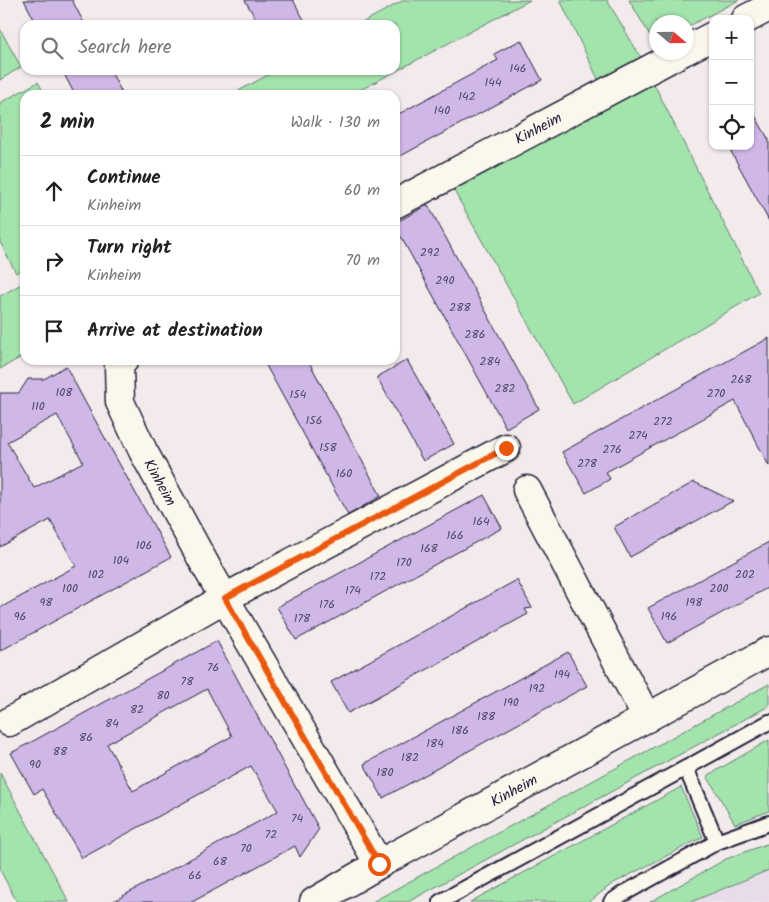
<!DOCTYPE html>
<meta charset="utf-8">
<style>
body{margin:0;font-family:Kalam,sans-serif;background:#f6f6f6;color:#222}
.controls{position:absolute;right:15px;top:15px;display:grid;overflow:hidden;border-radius:10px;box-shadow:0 1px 4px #0004}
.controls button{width:45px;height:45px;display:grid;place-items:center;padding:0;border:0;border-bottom:1px solid #e0e0e0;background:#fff;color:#222;font:25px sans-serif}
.compass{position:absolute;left:649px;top:15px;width:45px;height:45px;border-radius:50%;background:#fff;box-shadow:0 1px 4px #0004;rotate:110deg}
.stop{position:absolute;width:15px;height:15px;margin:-11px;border:4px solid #ea580c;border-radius:50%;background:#fff}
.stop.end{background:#ea580c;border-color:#fff;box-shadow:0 1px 5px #0008}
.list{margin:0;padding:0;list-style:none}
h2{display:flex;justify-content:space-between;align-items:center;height:65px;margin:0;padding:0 20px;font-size:21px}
h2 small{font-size:16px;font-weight:400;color:#767676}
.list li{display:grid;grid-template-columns:32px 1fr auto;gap:15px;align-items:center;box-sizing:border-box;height:70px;padding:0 20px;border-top:1px solid #e0e0e0}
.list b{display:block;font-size:19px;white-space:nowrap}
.list p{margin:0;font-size:16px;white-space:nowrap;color:#767676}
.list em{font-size:16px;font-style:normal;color:#767676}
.icon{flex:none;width:28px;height:28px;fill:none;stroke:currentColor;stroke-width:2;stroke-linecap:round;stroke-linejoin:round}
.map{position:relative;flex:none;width:769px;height:902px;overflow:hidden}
.search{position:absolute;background:#fff;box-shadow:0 1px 4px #0004;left:20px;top:20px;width:380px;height:55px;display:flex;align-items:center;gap:12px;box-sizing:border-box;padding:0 18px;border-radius:15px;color:#767676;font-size:19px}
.panel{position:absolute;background:#fff;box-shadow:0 1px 4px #0004;left:20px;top:90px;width:380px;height:275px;border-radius:15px}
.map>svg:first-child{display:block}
.built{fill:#e8dbea}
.green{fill:#a3e3ac;stroke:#628274}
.building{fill:#cfb7e7;stroke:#22223b;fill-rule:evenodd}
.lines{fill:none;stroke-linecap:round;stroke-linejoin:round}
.service-casing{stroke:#22223b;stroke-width:18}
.minor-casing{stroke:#22223b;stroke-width:31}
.service{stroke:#fbf7ec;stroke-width:14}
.minor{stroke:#fbf7ec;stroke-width:28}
.route{stroke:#ea580c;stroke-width:6}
.labels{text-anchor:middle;stroke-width:5;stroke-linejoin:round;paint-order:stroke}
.number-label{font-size:12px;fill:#4d4766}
.street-label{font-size:15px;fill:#22223b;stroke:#fbf7ec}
</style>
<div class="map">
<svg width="769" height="902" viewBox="0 0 769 902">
<rect width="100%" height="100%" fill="#f2eaeb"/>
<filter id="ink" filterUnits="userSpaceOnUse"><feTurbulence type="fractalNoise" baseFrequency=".02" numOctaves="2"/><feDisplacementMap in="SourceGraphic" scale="10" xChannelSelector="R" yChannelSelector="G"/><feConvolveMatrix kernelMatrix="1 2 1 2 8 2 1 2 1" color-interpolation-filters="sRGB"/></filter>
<g filter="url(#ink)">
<path class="built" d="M 769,870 L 769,902 L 691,902 Z"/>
<g class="green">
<path d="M 404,0 L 530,0 L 351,95 L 231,95 L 277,70 L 395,70 L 395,25 L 358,25 Z"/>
<path d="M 560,0 L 607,0 L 643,61 L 599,81 Z"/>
<path d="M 629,0 L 739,0 L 687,27 L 686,22 L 656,22 L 656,43 L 655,44 Z"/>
<path d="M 0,29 L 21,67 L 0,80 Z"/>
<path d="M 651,78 L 759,293 L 573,404 L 453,189 Z"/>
<path d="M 38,82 L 45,95 L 25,95 L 25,268 L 16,273 L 0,242 L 0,103 Z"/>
<path d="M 25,282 L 25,355 L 0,369 L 0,296 Z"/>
<path d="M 769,684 L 769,706 L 408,902 L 372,902 Z"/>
<path d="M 769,740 L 769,811 L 735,824 L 707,776 Z"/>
<path d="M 0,773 L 69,902 L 17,902 L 0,870 Z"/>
<path d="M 681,787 L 703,837 L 612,884 L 589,902 L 470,902 Z"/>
<path d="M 769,843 L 769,870 L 691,902 L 650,902 L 726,859 Z"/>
</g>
<g class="building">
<path d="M 24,0 L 72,0 L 85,25 L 37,25 Z"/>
<path d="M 245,0 L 293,0 L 307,25 L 259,25 Z"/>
<path d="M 521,40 L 542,80 L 395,159 L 395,116 L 498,60 L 494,54 Z"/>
<path d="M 62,70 L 110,70 L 123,95 L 75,95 Z"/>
<path d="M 750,107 L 769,140 L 769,221 L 728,146 L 750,146 Z"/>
<path d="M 428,205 L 539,409 L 506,428 L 395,226 L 395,223 Z"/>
<path d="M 769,338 L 769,466 L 735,401 L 606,472 L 610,479 L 586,493 L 562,452 Z"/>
<path d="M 263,360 L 308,360 L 381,496 L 348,515 Z"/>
<path d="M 407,360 L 454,444 L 423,461 L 377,377 Z"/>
<path d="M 66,366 L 84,400 L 171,557 L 0,651 L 0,608 L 76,566 L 50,520 L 0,547 L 0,393 L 19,393 L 28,379 L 44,379 ZM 57,415 L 83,462 L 34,488 L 7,442 Z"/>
<path d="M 694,482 L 733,501 L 630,557 L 614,527 Z"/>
<path d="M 484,495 L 502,528 L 296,640 L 277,607 Z"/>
<path d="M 769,542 L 769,587 L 667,643 L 648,608 Z"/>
<path d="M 517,580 L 532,608 L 525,609 L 528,614 L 348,713 L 331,682 Z"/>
<path d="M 217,641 L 297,790 L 298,790 L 319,829 L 300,857 L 295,846 L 192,902 L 112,902 L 278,811 L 251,766 L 82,858 L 42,789 L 34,794 L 11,753 ZM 207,689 L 232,736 L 133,791 L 107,744 Z"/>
<path d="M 568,652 L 587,686 L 383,798 L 364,764 Z"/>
</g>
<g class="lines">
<g class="service-casing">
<g id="service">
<path d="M 686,768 L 769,722"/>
<path d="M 717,842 L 769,823"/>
<path d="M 440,902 L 686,768 L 717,842 L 621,895 L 611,902"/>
</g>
</g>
<g class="minor-casing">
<g id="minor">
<path d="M 746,19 L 769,7"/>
<path d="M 686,50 L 713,36"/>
<path id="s1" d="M 395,204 L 682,52"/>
<path id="s2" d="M 124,360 L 119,365 L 120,402 L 143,451 L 207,568 L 379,864"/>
<path d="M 527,490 L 647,718"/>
<path d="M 9,722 L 225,598 L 506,448"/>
<path id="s3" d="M 314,902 L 379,864 L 769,651"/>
</g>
</g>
<use href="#service" class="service"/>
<use href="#minor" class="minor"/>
</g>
</g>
<g class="lines" filter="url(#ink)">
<path class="route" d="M 379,864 L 225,598 L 506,448"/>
</g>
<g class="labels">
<g class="number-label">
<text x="518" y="72">146</text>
<text x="493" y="86">144</text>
<text x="467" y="100">142</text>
<text x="442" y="114">140</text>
<text x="430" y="256">292</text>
<text x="445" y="284">290</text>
<text x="460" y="311">288</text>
<text x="475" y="338">286</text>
<text x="490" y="365">284</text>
<text x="741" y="383">268</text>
<text x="505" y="392">282</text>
<text x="64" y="396">108</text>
<text x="716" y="397">270</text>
<text x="298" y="398">154</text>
<text x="38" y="410">110</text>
<text x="314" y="424">156</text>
<text x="663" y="425">272</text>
<text x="638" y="439">274</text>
<text x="328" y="451">158</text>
<text x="612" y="453">276</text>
<text x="587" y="467">278</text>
<text x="344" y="477">160</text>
<text x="481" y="525">164</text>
<text x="455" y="539">166</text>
<text x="144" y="549">106</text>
<text x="429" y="552">168</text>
<text x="121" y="564">104</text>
<text x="404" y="566">170</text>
<text x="96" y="578">102</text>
<text x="745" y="578">202</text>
<text x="378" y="580">172</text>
<text x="70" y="592">100</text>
<text x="719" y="592">200</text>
<text x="353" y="594">174</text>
<text x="46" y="606">98</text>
<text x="694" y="606">198</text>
<text x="327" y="608">176</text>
<text x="20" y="620">96</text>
<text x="669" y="620">196</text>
<text x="302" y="622">178</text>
<text x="213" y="671">76</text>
<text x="562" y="678">194</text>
<text x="187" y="685">78</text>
<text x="537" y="692">192</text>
<text x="163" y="699">80</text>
<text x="511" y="706">190</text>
<text x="137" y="713">82</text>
<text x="486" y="720">188</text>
<text x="112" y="727">84</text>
<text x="460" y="734">186</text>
<text x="86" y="741">86</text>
<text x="435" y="747">184</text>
<text x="60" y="755">88</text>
<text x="410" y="761">182</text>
<text x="35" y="768">90</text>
<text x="385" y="776">180</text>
<text x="297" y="822">74</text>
<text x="271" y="838">72</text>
<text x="246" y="852">70</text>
<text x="220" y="865">68</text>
<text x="195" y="879">66</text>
</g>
<g class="street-label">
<text dy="5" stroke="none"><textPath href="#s1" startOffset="162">Kinheim</textPath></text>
<text dy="5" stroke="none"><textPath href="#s2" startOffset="134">Kinheim</textPath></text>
<text dy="5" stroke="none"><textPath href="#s3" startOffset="229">Kinheim</textPath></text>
</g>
</g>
</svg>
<div class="controls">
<button>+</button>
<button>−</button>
<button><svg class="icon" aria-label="locate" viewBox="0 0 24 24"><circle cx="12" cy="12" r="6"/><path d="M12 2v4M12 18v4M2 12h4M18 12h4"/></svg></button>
</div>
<svg class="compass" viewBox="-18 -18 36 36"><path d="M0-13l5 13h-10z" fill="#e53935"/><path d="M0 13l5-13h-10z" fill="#767676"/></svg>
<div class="stop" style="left:379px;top:864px"></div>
<div class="stop end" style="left:506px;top:448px"></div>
<div class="search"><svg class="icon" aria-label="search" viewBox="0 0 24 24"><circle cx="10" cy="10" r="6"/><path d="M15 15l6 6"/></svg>Search here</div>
<section class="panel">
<h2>2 min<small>Walk · 130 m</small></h2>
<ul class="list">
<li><svg class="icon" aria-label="ahead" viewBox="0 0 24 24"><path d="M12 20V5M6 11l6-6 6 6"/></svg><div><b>Continue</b><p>Kinheim</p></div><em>60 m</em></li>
<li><svg class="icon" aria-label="right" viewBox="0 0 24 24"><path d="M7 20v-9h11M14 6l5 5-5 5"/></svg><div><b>Turn right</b><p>Kinheim</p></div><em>70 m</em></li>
<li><svg class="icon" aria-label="arrive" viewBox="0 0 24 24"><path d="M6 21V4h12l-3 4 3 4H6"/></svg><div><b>Arrive at destination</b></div></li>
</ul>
</section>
</div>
